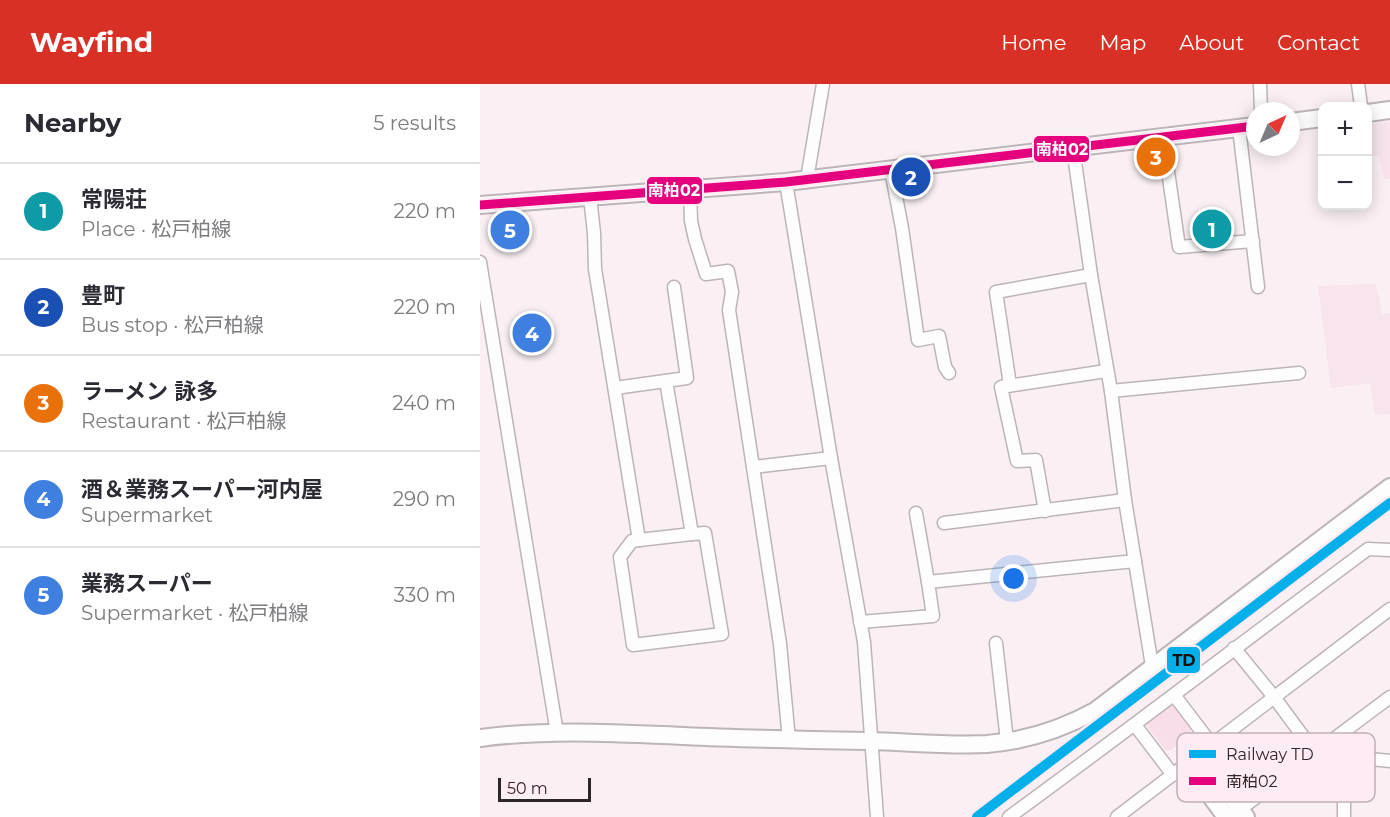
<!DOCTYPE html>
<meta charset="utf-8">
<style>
body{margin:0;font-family:Montserrat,"Noto Sans JP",sans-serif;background:#f2f2f3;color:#2b2b33}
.controls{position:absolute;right:18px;top:18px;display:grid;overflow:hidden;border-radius:12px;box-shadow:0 3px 15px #0003}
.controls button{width:54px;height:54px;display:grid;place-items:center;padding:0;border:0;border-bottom:2px solid #e1e1e2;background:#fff;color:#2b2b33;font:30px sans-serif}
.compass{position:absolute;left:766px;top:18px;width:54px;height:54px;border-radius:50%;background:#fff;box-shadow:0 3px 15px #0003;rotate:44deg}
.scale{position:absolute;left:18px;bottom:15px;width:93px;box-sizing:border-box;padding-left:6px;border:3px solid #2e2529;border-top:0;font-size:16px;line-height:21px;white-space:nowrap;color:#2e2529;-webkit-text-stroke:4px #ffebf3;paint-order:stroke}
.you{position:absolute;left:534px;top:495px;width:21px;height:21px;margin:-15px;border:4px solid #fff;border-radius:50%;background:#1a73e8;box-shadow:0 0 0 9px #1a73e833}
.badge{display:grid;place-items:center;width:39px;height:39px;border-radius:50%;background:#d93025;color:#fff;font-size:20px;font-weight:700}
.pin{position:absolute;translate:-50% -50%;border:3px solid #fff;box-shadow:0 2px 6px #0006}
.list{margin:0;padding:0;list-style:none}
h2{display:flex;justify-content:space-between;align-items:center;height:78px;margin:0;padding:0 24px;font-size:26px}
h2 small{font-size:20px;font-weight:400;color:#7c7c81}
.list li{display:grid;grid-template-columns:39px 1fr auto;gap:18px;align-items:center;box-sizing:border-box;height:96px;padding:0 24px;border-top:2px solid #e1e1e2}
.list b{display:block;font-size:22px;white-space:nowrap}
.list p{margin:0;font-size:20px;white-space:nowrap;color:#7c7c81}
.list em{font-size:20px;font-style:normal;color:#7c7c81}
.map{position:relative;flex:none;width:910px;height:733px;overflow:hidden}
header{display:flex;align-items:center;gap:36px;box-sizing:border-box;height:84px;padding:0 30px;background:#d93025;color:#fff}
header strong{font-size:28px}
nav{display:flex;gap:33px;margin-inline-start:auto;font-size:21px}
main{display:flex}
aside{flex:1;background:#fff}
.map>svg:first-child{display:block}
.built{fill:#f7e4ec}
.green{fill:#f9deea}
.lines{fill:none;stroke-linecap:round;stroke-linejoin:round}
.street-casing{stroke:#bcb4b7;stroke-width:15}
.secondary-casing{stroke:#bcb4b7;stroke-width:20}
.street{stroke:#fefdfd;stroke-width:12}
.secondary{stroke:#fefdfd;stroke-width:16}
.bus-1-casing{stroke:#ffebf3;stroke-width:14}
.bus-1{stroke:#e5007d;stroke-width:9}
.rail-1-casing{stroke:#ffebf3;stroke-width:15}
.rail-1{stroke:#05b0ea;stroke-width:10}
.key{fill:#ffebf3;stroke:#c0b0b6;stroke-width:1.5}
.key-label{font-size:16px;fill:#2e2529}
.line-badge{stroke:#ffebf3;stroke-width:2}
.badge-label{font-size:16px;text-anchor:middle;font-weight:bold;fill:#fff}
.pale-badge-label{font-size:16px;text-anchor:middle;font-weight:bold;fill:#111}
</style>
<header>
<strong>Wayfind</strong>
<nav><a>Home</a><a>Map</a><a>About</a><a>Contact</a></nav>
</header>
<main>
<aside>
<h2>Nearby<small>5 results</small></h2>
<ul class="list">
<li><span class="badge" style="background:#0f9aa8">1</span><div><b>常陽荘</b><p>Place · 松戸柏線</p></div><em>220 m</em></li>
<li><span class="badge" style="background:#1a4fb4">2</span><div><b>豊町</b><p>Bus stop · 松戸柏線</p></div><em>220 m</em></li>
<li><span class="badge" style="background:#e8710a">3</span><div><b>ラーメン 詠多</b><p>Restaurant · 松戸柏線</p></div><em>240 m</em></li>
<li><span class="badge" style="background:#3f7fe0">4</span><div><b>酒＆業務スーパー河内屋</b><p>Supermarket</p></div><em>290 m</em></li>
<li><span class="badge" style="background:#3f7fe0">5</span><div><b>業務スーパー</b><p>Supermarket · 松戸柏線</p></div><em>330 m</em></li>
</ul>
</aside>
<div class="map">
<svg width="910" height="733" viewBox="0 0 910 733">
<rect width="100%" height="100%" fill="#faf0f4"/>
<g class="built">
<path d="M 910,38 L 910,95 L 904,95 L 899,72 L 888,73 L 888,40 Z"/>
<path d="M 896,200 L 902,230 L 910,229 L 910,330 L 895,331 L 890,299 L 851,304 L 838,202 Z"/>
</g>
<path class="green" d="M 690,618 L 711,646 L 711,650 L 691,666 L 685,666 L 664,638 Z"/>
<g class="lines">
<g class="street-casing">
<g id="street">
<path d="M 780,0 L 781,27"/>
<path d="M 878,0 L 881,22"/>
<path d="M 759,44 L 778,203"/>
<path d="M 683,53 L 699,163 L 773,157"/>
<path d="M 593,64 L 611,191 L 631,307 L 645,416 L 672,582"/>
<path d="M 411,86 L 422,144 L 438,256 L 459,252 L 465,283 L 469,289"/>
<path d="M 327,95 L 343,0"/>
<path d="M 306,98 L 351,374 L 384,558 L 397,733"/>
<path d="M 210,105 L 211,137 L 215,155 L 226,190 L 248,187 L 252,208 L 249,226 L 300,560 L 309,656"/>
<path d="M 110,113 L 114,149 L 115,185 L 159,456 L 152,457 L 140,473 L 153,561 L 242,550 L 225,449 L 212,450 L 186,297"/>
<path d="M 0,178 L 77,649"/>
<path d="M 530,301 L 516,208 L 611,191"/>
<path d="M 135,304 L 207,294 L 194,203"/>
<path d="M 631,307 L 819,289"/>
<path d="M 273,383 L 351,374"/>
<path d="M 565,427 L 556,376 L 537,377 L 521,303 L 626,287"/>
<path d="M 436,429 L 448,498 L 655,477"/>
<path d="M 464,439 L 645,416"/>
<path d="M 159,456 L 212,450"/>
<path d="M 380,538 L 453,532 L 448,498"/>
<path d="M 516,559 L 527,657"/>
<path d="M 754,564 L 794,613 L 864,708 L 864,733"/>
<path d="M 694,611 L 732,661"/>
<path d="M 655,641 L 693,691"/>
<path d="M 835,669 L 910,677"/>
<path d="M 755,729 L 910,613"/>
<path d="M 529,733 C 650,645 768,554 888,465 L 910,466"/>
<path d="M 637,733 L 910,525"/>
</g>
</g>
<g class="secondary-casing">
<g id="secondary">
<path d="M 888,29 L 910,26"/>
<path d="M 811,38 L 842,34"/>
<path d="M 0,121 L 306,98 L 775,42"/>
<path d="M 0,654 C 68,645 136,649 204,652 C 266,655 327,656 389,657 C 429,658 468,662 507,660 C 545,657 582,645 615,627 L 910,403"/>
<path d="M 719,670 L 766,733"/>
<path d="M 707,680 L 746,733"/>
</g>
</g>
<use href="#street" class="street"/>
<use href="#secondary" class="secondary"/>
<g class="bus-1-casing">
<path id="bus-1" d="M 0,121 L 306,98 L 775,42"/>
</g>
<use href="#bus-1" class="bus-1"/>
<g class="rail-1-casing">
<path id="rail-1" d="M 497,733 L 910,419"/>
</g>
<use href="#rail-1" class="rail-1"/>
</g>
<rect x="697" y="649" width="198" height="69" rx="9" class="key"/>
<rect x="709" y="666" width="27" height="8" fill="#05b0ea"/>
<rect x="709" y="693" width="27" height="8" fill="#e5007d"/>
<g class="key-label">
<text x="746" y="676">Railway TD</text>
<text x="746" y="703">南柏02</text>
</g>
<g class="line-badge">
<rect x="553" y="51" width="57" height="28" rx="6" fill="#e5007d"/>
<rect x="166" y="92" width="57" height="29" rx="6" fill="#e5007d"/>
<rect x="686" y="562" width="35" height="28" rx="6" fill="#05b0ea"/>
</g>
<g class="badge-label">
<text x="582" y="71">南柏02</text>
<text x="194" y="112">南柏02</text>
</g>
<g class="pale-badge-label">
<text x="704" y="582">TD</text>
</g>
</svg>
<div class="controls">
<button>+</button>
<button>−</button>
</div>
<svg class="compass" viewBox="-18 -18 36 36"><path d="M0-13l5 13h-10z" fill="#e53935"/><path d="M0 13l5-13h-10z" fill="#7c7c81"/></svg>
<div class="scale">50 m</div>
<div class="you"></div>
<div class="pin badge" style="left:732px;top:145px;background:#0f9aa8">1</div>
<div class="pin badge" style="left:431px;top:93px;background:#1a4fb4">2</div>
<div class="pin badge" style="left:676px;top:73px;background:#e8710a">3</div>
<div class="pin badge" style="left:52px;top:249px;background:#3f7fe0">4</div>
<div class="pin badge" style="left:30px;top:146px;background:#3f7fe0">5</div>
</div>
</main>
